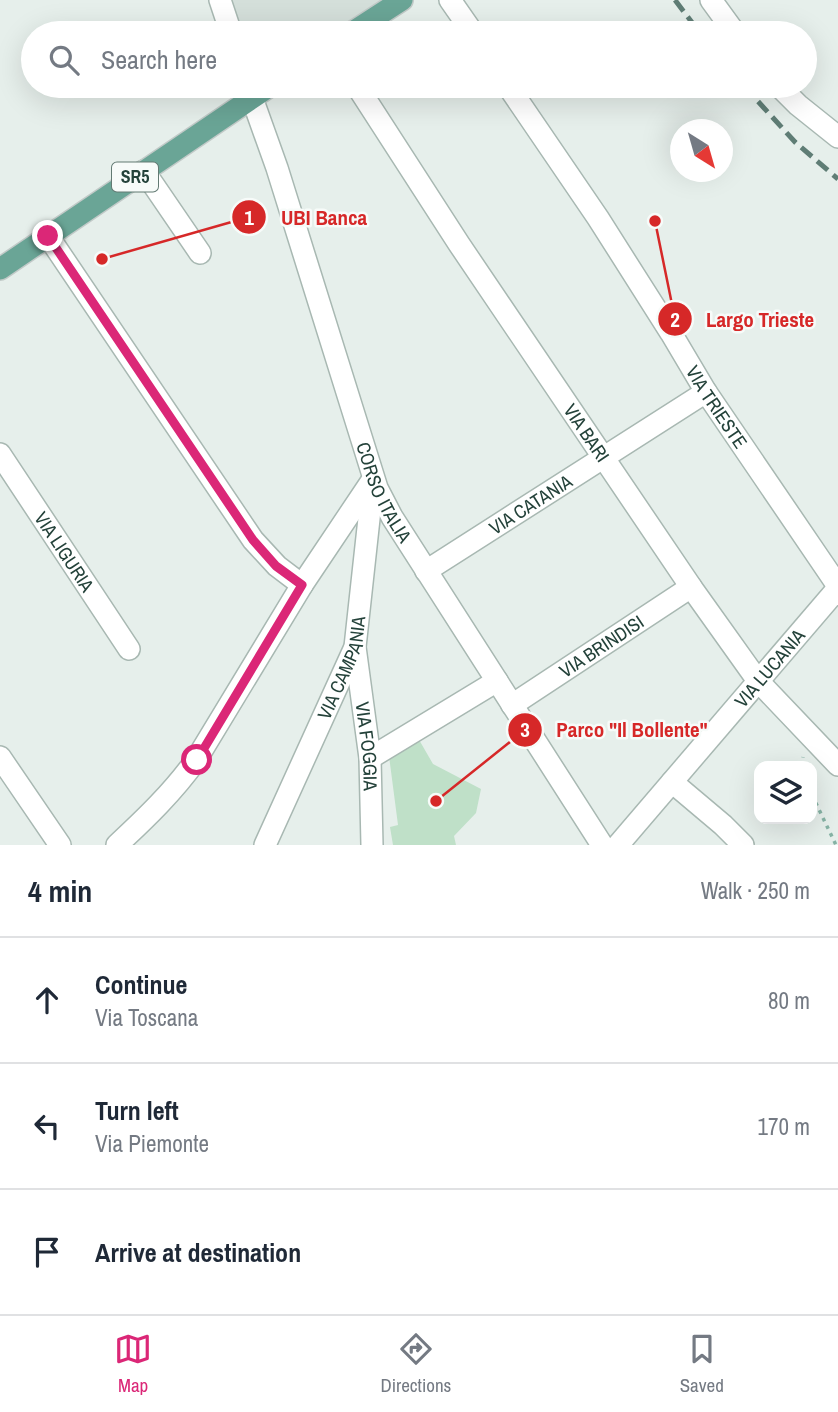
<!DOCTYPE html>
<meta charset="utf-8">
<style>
body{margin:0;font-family:"Archivo Narrow",sans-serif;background:#f2f2f3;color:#1f2937}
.controls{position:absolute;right:21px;bottom:21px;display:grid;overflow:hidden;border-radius:14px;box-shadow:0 7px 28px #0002}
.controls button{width:63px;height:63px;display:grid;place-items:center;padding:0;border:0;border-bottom:2px solid #e0e1e3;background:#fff;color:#1f2937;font:35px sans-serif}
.compass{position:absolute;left:670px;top:119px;width:63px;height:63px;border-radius:50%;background:#fff;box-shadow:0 7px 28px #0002;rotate:143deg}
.stop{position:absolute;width:21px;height:21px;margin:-16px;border:5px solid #db2777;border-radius:50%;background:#fff}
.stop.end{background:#db2777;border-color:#fff;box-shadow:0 2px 7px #0008}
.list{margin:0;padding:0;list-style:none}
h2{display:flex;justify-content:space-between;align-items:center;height:91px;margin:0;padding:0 28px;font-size:30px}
h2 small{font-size:23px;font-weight:400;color:#747a83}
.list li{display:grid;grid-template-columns:46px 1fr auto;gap:21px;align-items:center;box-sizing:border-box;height:126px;padding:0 28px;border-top:2px solid #e0e1e3}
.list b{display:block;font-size:26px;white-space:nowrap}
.list p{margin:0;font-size:23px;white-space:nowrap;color:#747a83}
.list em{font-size:23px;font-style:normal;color:#747a83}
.icon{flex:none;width:38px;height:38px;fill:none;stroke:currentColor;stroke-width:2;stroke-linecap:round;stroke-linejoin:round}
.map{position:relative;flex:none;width:838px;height:845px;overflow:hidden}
.search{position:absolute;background:#fff;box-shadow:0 7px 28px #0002;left:21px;right:21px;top:21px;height:77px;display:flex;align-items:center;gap:18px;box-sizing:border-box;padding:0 24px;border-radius:38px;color:#747a83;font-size:26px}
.sheet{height:469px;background:#fff}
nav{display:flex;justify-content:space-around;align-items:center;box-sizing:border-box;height:98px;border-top:2px solid #e0e1e3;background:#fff;font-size:19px;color:#747a83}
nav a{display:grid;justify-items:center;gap:4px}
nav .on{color:#db2777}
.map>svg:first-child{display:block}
.built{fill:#d4dfda}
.green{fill:#bfe0c8}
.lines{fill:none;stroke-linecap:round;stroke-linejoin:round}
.minor-casing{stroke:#a8b8b2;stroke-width:24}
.tertiary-casing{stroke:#a8b8b2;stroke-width:24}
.primary-casing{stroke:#c2cac8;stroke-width:24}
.path{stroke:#86b3a5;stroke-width:3.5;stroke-dasharray:3.5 5;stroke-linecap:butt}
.minor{stroke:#fff;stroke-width:21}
.tertiary{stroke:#fff;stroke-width:21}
.primary{stroke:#6aa596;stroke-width:21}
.rail{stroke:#5f7d75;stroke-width:5;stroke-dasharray:14 7;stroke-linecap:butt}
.route{stroke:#db2777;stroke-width:9}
.labels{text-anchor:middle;stroke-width:5;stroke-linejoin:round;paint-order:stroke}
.shield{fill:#f7fbf9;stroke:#637a73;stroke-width:2}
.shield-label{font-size:18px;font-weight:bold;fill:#24423a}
.street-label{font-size:19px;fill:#24423a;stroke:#f7fbf9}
.leader{fill:none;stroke:#d62828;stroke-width:2.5}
.callout-dot{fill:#d62828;stroke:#f7fbf9;stroke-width:2.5}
.mark-label{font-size:21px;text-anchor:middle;font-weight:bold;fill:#fff}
.callout-label{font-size:21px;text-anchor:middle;font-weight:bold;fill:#d62828;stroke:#f7fbf9;stroke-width:5;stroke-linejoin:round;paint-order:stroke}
</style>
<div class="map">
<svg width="838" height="845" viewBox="0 0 838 845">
<rect width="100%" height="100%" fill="#e6efeb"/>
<path class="built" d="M 231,0 L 384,0 L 334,33 L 241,33 Z"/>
<path class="green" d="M 418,738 L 433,764 L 481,789 L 476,813 L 454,836 L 456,845 L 393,845 L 390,827 L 398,825 L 389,756 Z"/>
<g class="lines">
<g class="minor-casing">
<g id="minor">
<path d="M 220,0 L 231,33"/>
<path d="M 450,0 L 473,33"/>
<path d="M 711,0 L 735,33"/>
<path id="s1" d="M 357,86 L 459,244 L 691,587 L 758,681 L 838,765"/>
<path id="s2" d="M 508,86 L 598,218 L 671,333 L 706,392 L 838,586"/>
<path d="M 779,86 L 798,105 L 838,137"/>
<path d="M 144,171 L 200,253"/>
<path d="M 48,236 L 253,540 L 277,566 L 302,585"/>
<path id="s3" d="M 0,454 L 129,649"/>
<path id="s4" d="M 426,571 L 706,392"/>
<path id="s5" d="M 355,647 L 370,758 L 372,845"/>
<path id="s6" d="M 512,705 L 691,587"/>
<path d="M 0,757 L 60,845"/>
<path d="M 370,758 L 497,681"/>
<path d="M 672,782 L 723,825 L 743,845"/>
<path d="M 117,845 C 146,818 173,792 196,760 L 302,585 L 373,479"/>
<path id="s7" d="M 265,845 L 355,647 L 373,482"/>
<path id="s8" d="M 618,845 L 838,588"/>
</g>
</g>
<g class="tertiary-casing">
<g id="tertiary">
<path id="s9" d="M 252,98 L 277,168 L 377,488 L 392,517 L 602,845"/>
</g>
</g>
<g class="primary-casing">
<g id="primary">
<path d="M 351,33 L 402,0"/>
<path d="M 0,269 L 270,86"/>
</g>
</g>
<g class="path">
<path d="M 802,766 L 803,757"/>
<path d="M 812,795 L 836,845"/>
</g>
<use href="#minor" class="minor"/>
<use href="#tertiary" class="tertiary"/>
<use href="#primary" class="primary"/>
<g class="rail">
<path d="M 675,0 L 700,33"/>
<path d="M 744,86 L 795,142 L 838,179"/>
</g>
</g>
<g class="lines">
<path class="route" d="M 48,236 L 253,540 L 276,566 L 302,585 L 197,760"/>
</g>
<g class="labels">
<rect class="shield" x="112" y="162.5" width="46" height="29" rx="5"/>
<g class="shield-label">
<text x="135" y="183">SR5</text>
</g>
<g class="street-label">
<text dy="7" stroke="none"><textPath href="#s2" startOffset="383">VIA TRIESTE</textPath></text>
<text dy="7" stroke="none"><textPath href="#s1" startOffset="416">VIA BARI</textPath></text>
<text dy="7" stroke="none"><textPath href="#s9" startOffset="416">CORSO ITALIA</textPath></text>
<text dy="7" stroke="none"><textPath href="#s4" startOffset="124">VIA CATANIA</textPath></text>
<text dy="7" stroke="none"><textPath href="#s3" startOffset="117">VIA LIGURIA</textPath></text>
<text dy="7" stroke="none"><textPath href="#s6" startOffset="107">VIA BRINDISI</textPath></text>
<text dy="7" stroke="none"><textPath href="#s7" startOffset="194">VIA CAMPANIA</textPath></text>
<text dy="7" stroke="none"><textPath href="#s8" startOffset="233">VIA LUCANIA</textPath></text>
<text dy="7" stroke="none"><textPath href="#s5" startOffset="100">VIA FOGGIA</textPath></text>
</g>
</g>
<path class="leader" d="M102 259L249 217M655 221L675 319M436 801L525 730"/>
<g class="callout-dot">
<circle cx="102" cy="259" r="7"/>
<circle cx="655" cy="221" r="7"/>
<circle cx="436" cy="801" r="7"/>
<circle cx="249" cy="217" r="18"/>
<circle cx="675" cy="319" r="18"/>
<circle cx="525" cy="730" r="18"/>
</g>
<g class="mark-label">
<text x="249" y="225">1</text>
<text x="675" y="327">2</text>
<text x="525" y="737">3</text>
</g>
<g class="callout-label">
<text x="324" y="225">UBI Banca</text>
<text x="760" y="327">Largo Trieste</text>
<text x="632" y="737">Parco "Il Bollente"</text>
</g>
</svg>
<div class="controls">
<button><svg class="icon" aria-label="layers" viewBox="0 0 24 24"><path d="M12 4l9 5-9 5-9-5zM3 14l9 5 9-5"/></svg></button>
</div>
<svg class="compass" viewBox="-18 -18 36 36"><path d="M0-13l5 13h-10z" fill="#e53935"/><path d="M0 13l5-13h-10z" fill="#747a83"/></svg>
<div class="stop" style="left:197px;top:760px"></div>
<div class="stop end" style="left:48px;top:236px"></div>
<div class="search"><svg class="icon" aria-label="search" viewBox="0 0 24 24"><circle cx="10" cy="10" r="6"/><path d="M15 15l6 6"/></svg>Search here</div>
</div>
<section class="sheet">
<h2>4 min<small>Walk · 250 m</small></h2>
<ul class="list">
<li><svg class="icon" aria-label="ahead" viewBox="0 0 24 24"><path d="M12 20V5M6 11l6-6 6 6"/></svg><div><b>Continue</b><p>Via Toscana</p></div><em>80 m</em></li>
<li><svg class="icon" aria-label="left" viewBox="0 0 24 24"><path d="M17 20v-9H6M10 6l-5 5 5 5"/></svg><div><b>Turn left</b><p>Via Piemonte</p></div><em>170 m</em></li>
<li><svg class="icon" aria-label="arrive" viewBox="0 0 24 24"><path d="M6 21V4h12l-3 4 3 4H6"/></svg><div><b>Arrive at destination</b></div></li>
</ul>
</section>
<nav>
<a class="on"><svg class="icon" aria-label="map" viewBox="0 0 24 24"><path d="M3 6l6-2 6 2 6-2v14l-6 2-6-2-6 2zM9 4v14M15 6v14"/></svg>Map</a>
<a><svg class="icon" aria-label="directions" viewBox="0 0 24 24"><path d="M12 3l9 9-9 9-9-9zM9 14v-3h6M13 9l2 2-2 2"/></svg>Directions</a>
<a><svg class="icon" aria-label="saved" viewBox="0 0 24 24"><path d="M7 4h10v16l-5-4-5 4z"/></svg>Saved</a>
</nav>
